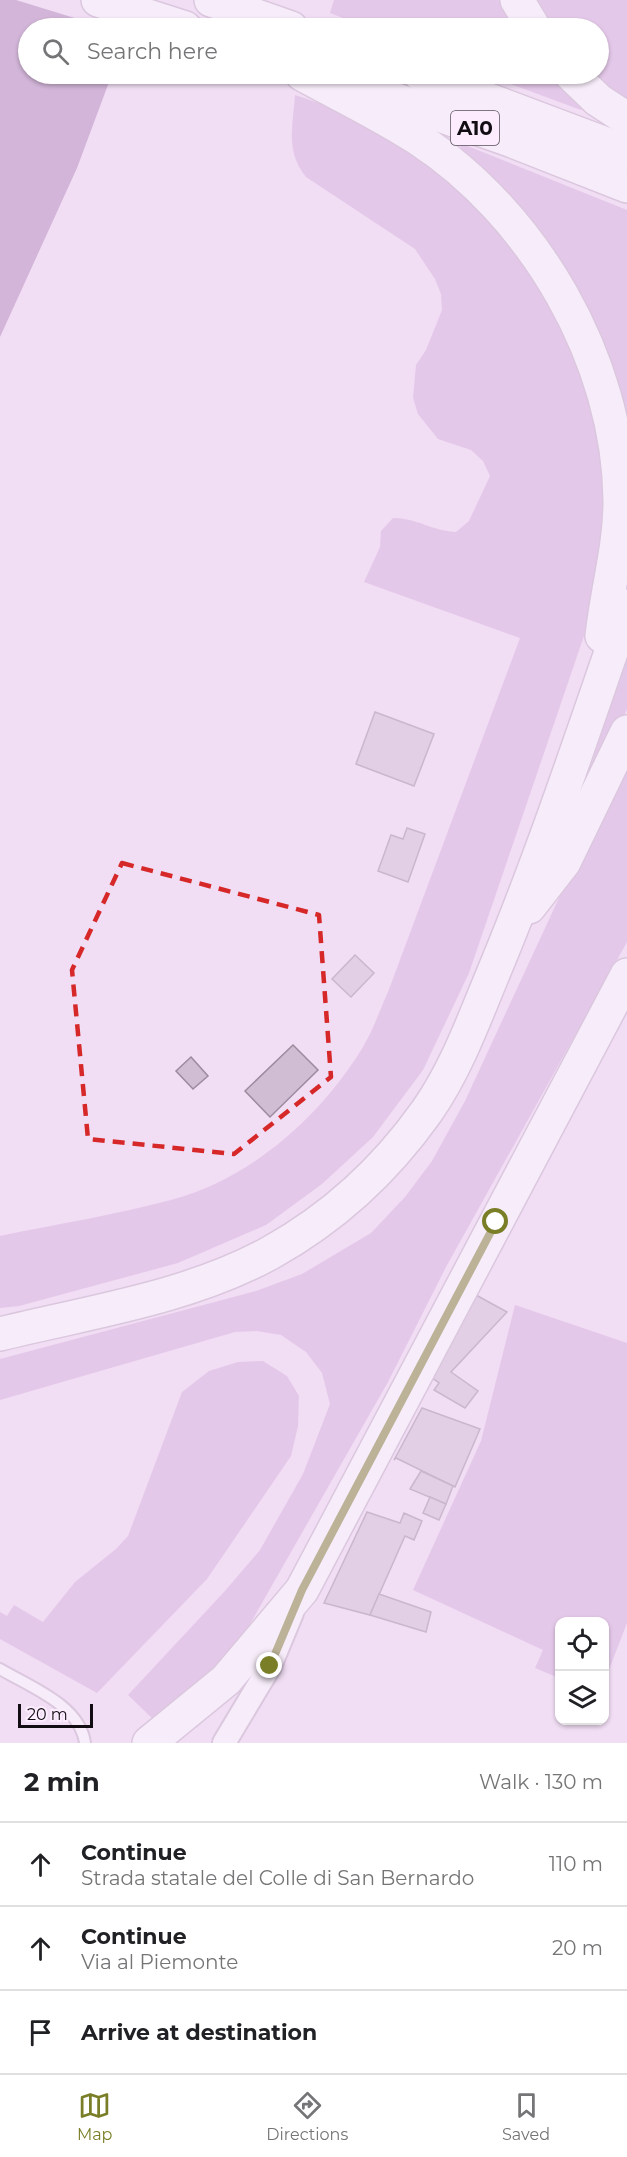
<!DOCTYPE html>
<meta charset="utf-8">
<style>
body{margin:0;font-family:Montserrat,sans-serif;background:#f6f6f6;color:#202124}
.controls{position:absolute;right:18px;bottom:18px;display:grid;overflow:hidden;border-radius:12px;box-shadow:0 2px 4px #0004}
.controls button{width:54px;height:54px;display:grid;place-items:center;padding:0;border:0;border-bottom:2px solid #e0e0e0;background:#fff;color:#202124;font:30px sans-serif}
.scale{position:absolute;left:18px;bottom:15px;width:75px;box-sizing:border-box;padding-left:6px;border:3px solid #120c13;border-top:0;font-size:16px;line-height:21px;white-space:nowrap;color:#120c13;-webkit-text-stroke:4px #fcecfe;paint-order:stroke}
.stop{position:absolute;width:18px;height:18px;margin:-14px;border:4px solid #7a7e27;border-radius:50%;background:#fff}
.stop.end{background:#7a7e27;border-color:#fff;box-shadow:0 2px 6px #0008}
.list{margin:0;padding:0;list-style:none}
h2{display:flex;justify-content:space-between;align-items:center;height:78px;margin:0;padding:0 24px;font-size:26px}
h2 small{font-size:20px;font-weight:400;color:#757577}
.list li{display:grid;grid-template-columns:39px 1fr auto;gap:18px;align-items:center;box-sizing:border-box;height:84px;padding:0 24px;border-top:2px solid #e0e0e0}
.list b{display:block;font-size:22px;white-space:nowrap}
.list p{margin:0;font-size:20px;white-space:nowrap;color:#757577}
.list em{font-size:20px;font-style:normal;color:#757577}
.icon{flex:none;width:33px;height:33px;fill:none;stroke:currentColor;stroke-width:2;stroke-linecap:round;stroke-linejoin:round}
.map{position:relative;flex:none;width:627px;height:1743px;overflow:hidden}
.search{position:absolute;background:#fff;box-shadow:0 2px 4px #0004;left:18px;right:18px;top:18px;height:66px;display:flex;align-items:center;gap:15px;box-sizing:border-box;padding:0 21px;border-radius:33px;color:#757577;font-size:22px}
.sheet{height:330px;background:#fff}
nav{display:flex;justify-content:space-around;align-items:center;box-sizing:border-box;height:84px;border-top:2px solid #e0e0e0;background:#fff;font-size:16px;color:#757577}
nav a{display:grid;justify-items:center;gap:3px}
nav .on{color:#7a7e27}
.map>svg:first-child{display:block}
.green{fill:#d6b0dc}
.water{fill:#ae86b5}
.pier{fill:#f1ddf4}
.building{fill:#d0bdd3;stroke:#9c8a9e;stroke-width:1.5}
.lines{fill:none;stroke-linecap:round;stroke-linejoin:round}
.lane-casing{stroke:#c1aec4;stroke-width:14}
.street-casing{stroke:#c1aec4;stroke-width:26}
.primary-casing{stroke:#c1aec4;stroke-width:36}
.highway-casing{stroke:#c1aec4;stroke-width:36}
.lane{stroke:#fff;stroke-width:10}
.street{stroke:#fff;stroke-width:22}
.primary{stroke:#fff;stroke-width:33}
.highway{stroke:#fff;stroke-width:33}
.route{stroke:#7a7e27;stroke-width:8}
.marked{fill:none;stroke:#d62828;stroke-width:4.5;stroke-dasharray:12 8;stroke-linejoin:round}
.labels{text-anchor:middle;stroke-width:4.5;stroke-linejoin:round;paint-order:stroke}
.shield{fill:#fcecfe;stroke:#584f5a;stroke-width:1.5}
.shield-label{font-size:20px;font-weight:bold;fill:#120c13}
</style>
<div class="map">
<svg width="627" height="1743" viewBox="0 0 627 1743">
<rect width="100%" height="100%" fill="#f1ddf4"/>
<g class="green">
<path d="M 334,0 L 504,0 L 521,28 L 369,28 L 330,13 Z"/>
<path d="M 532,0 L 627,0 L 627,103 L 592,74 L 598,74 L 598,28 L 550,28 Z"/>
<path d="M 484,74 L 558,74 L 586,98 L 581,110 Z"/>
<path d="M 295,95 L 357,116 L 471,193 L 526,256 L 572,341 L 598,414 L 604,470 L 603,548 L 588,624 L 469,973 L 423,1070 L 373,1137 L 322,1184 L 266,1225 L 178,1263 L 19,1306 L 0,1308 L 0,1236 C 57,1224 115,1215 171,1200 C 251,1179 321,1116 363,1047 C 373,1030 380,1010 388,992 L 520,638 L 364,582 L 380,547 L 381,531 L 393,518 C 416,518 433,531 456,532 L 469,521 L 490,476 L 483,461 L 471,450 L 438,439 L 418,414 L 413,398 L 416,365 L 426,350 L 442,310 L 441,294 L 435,279 L 415,249 L 306,177 C 285,151 293,126 295,95 Z"/>
<path d="M 460,143 L 627,210 L 627,431 L 460,146 Z"/>
<path d="M 627,654 L 627,709 L 589,793 L 583,790 Z"/>
<path d="M 627,751 L 627,942 L 446,1267 L 388,1382 L 234,1652 L 156,1722 L 128,1695 L 224,1592 L 260,1550 L 303,1474 L 330,1404 L 322,1373 L 306,1352 L 281,1335 L 257,1331 L 235,1332 L 0,1400 L 0,1359 L 256,1291 L 302,1274 L 371,1233 L 405,1197 L 432,1161 L 465,1101 Z"/>
<path d="M 515,1305 L 627,1343 L 627,1623 L 605,1680 L 604,1622 L 560,1622 L 559,1678 L 535,1668 L 543,1650 L 413,1590 L 481,1441 Z"/>
<path d="M 263,1361 L 287,1376 L 299,1396 L 298,1426 L 291,1456 L 207,1579 L 97,1693 L 0,1639 L 0,1612 L 7,1616 L 14,1605 L 43,1622 L 75,1582 L 116,1549 L 128,1536 L 182,1392 L 209,1371 L 238,1362 Z"/>
</g>
<path class="water" d="M 0,0 L 140,0 L 129,28 L 28,28 L 28,74 L 112,74 L 77,168 L 0,337 Z"/>
<path class="pier" d="M 16,0 L 143,0 L 132,28 L 107,28 Z"/>
<g class="building">
<path d="M 375,712 L 434,734 L 414,786 L 356,764 Z"/>
<path d="M 407,828 L 425,834 L 408,882 L 378,871 L 391,835 L 403,839 Z"/>
<path d="M 355,955 L 374,973 L 351,997 L 332,979 Z"/>
<path d="M 293,1045 L 318,1070 L 270,1117 L 245,1091 Z"/>
<path d="M 191,1057 L 208,1076 L 193,1089 L 176,1071 Z"/>
<path d="M 476,1295 L 507,1312 L 451,1372 L 478,1391 L 465,1408 L 434,1390 L 439,1383 L 428,1375 Z"/>
<path d="M 422,1408 L 480,1429 L 455,1487 L 396,1458 L 394,1460 Z"/>
<path d="M 421,1471 L 453,1486 L 446,1504 L 410,1489 Z"/>
<path d="M 430,1497 L 446,1504 L 439,1520 L 423,1513 Z"/>
<path d="M 367,1512 L 400,1523 L 404,1513 L 422,1521 L 414,1540 L 405,1536 L 370,1615 L 324,1603 Z"/>
<path d="M 379,1594 L 431,1612 L 426,1632 L 370,1615 Z"/>
</g>
<g class="lines">
<g class="lane-casing">
<path id="lane" d="M 0,1669 C 30,1687 80,1705 85,1743"/>
</g>
<g class="street-casing">
<path id="street" d="M 224,1743 L 270,1666 L 292,1613"/>
</g>
<g class="primary-casing">
<path id="primary" d="M 149,1743 L 226,1680 L 302,1590 L 627,975"/>
</g>
<g class="highway-casing">
<g id="highway">
<path d="M 98,0 L 185,28"/>
<path d="M 211,0 L 291,28"/>
<path d="M 517,0 L 534,28"/>
<path d="M 302,74 C 340,95 380,114 417,138 C 534,214 619,360 620,501 C 620,547 607,590 602,636"/>
<path d="M 420,74 L 627,152"/>
<path d="M 571,74 L 598,100 L 627,119"/>
<path d="M 354,85 L 510,140 L 627,186"/>
<path d="M 529,907 L 564,862 L 627,732"/>
<path d="M 0,1334 C 89,1312 188,1298 270,1253 C 333,1218 386,1169 427,1111 C 457,1068 475,1017 495,969 C 544,851 585,727 627,606"/>
</g>
</g>
<use href="#lane" class="lane"/>
<use href="#street" class="street"/>
<use href="#primary" class="primary"/>
<use href="#highway" class="highway"/>
</g>
<g class="lines">
<path class="route" d="M 270,1666 L 302,1590 L 496,1222"/>
</g>
<path d="M0 0H627V1743H0ZM 122,863 L 319,915 L 331,1077 L 234,1154 L 88,1139 L 72,970 Z" fill="#f1ddf4" fill-opacity=".55" fill-rule="evenodd"/>
<path class="marked" d="M 122,863 L 319,915 L 331,1077 L 234,1154 L 88,1139 L 72,970 Z"/>
<g class="labels">
<rect class="shield" x="451" y="111" width="48" height="34" rx="4.5"/>
<g class="shield-label">
<text x="475" y="135">A10</text>
</g>
</g>
</svg>
<div class="controls">
<button><svg class="icon" aria-label="locate" viewBox="0 0 24 24"><circle cx="12" cy="12" r="6"/><path d="M12 2v4M12 18v4M2 12h4M18 12h4"/></svg></button>
<button><svg class="icon" aria-label="layers" viewBox="0 0 24 24"><path d="M12 4l9 5-9 5-9-5zM3 14l9 5 9-5"/></svg></button>
</div>
<div class="scale">20 m</div>
<div class="stop" style="left:496px;top:1222px"></div>
<div class="stop end" style="left:270px;top:1666px"></div>
<div class="search"><svg class="icon" aria-label="search" viewBox="0 0 24 24"><circle cx="10" cy="10" r="6"/><path d="M15 15l6 6"/></svg>Search here</div>
</div>
<section class="sheet">
<h2>2 min<small>Walk · 130 m</small></h2>
<ul class="list">
<li><svg class="icon" aria-label="ahead" viewBox="0 0 24 24"><path d="M12 20V5M6 11l6-6 6 6"/></svg><div><b>Continue</b><p>Strada statale del Colle di San Bernardo</p></div><em>110 m</em></li>
<li><svg class="icon" aria-label="ahead" viewBox="0 0 24 24"><path d="M12 20V5M6 11l6-6 6 6"/></svg><div><b>Continue</b><p>Via al Piemonte</p></div><em>20 m</em></li>
<li><svg class="icon" aria-label="arrive" viewBox="0 0 24 24"><path d="M6 21V4h12l-3 4 3 4H6"/></svg><div><b>Arrive at destination</b></div></li>
</ul>
</section>
<nav>
<a class="on"><svg class="icon" aria-label="map" viewBox="0 0 24 24"><path d="M3 6l6-2 6 2 6-2v14l-6 2-6-2-6 2zM9 4v14M15 6v14"/></svg>Map</a>
<a><svg class="icon" aria-label="directions" viewBox="0 0 24 24"><path d="M12 3l9 9-9 9-9-9zM9 14v-3h6M13 9l2 2-2 2"/></svg>Directions</a>
<a><svg class="icon" aria-label="saved" viewBox="0 0 24 24"><path d="M7 4h10v16l-5-4-5 4z"/></svg>Saved</a>
</nav>
